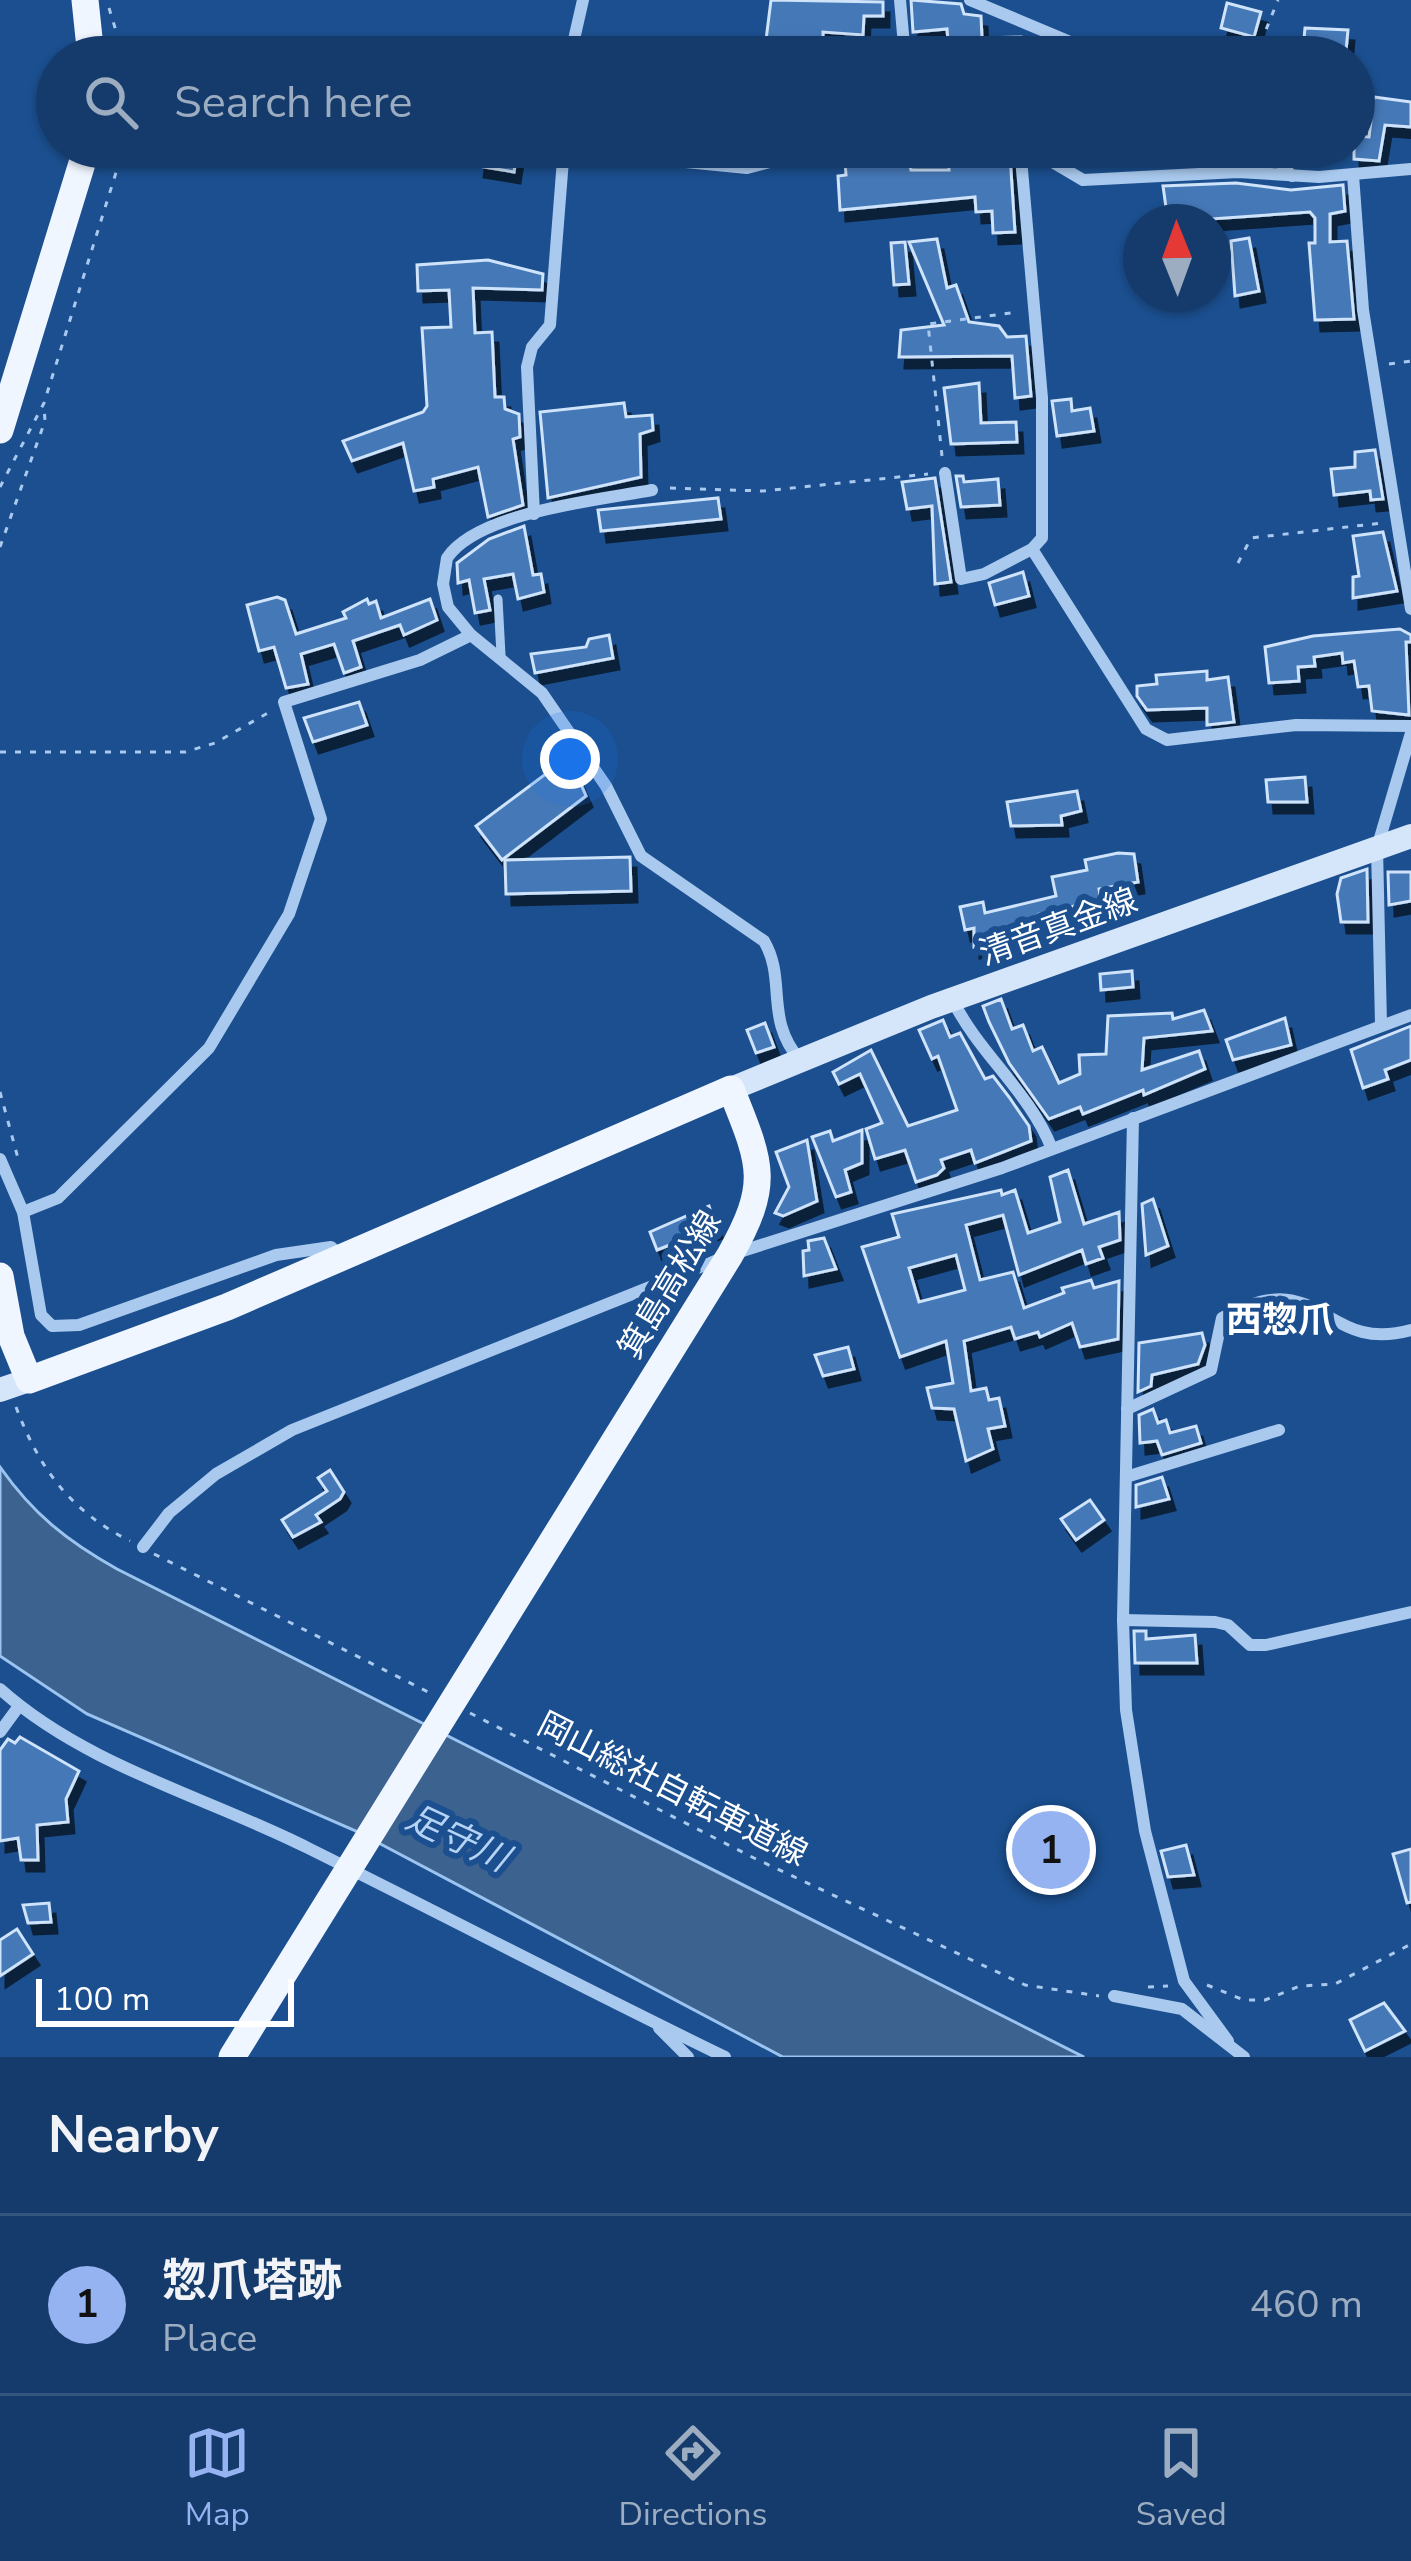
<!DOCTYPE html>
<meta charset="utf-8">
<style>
body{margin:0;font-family:"Nunito Sans","Noto Sans JP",sans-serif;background:#214673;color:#f1f3f6}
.compass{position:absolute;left:1123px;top:204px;width:108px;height:108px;border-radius:50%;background:#143b6b;box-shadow:0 3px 9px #0004;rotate:359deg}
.scale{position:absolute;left:36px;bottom:30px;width:258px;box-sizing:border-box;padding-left:12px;border:6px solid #fff;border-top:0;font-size:33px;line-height:42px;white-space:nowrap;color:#fff;-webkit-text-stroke:9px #1b4f8f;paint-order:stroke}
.you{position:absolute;left:570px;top:759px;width:42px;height:42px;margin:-30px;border:9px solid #fff;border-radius:50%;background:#1a73e8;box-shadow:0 0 0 18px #1a73e833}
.badge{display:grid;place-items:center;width:78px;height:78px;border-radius:50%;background:#95b2f1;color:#111;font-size:39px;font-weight:700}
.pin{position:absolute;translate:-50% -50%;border:6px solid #fff;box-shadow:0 3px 12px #0006}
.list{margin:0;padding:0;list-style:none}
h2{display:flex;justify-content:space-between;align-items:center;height:156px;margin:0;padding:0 48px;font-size:51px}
h2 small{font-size:39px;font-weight:400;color:#9dadc1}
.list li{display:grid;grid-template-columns:78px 1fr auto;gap:36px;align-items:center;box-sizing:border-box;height:180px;padding:0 48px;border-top:3px solid #33557e}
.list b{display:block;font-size:45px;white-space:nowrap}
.list p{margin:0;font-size:39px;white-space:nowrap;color:#9dadc1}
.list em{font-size:39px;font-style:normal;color:#9dadc1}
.icon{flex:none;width:66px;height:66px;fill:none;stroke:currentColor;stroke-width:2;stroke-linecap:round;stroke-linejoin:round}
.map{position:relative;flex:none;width:1411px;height:2057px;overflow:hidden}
.search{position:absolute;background:#143b6b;box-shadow:0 3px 9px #0004;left:36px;right:36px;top:36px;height:132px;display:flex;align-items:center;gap:30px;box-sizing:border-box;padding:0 42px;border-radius:66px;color:#9dadc1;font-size:45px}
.sheet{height:336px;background:#143b6b}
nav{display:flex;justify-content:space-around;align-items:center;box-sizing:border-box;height:168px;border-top:3px solid #33557e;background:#143b6b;font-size:33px;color:#9dadc1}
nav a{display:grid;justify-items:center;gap:6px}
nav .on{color:#95b2f1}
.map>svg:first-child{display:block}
.water{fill:#3c6290;stroke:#9cc4f0;stroke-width:3}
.building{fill:#4478b7;stroke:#cfe3fa;stroke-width:3;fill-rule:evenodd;filter:url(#shadow)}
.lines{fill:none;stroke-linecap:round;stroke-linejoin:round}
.path{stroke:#a9c9ee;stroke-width:3;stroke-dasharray:6 9;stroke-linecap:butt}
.service{stroke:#a9c9ee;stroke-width:9}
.minor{stroke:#a9c9ee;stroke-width:12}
.secondary{stroke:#d6e6fa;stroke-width:24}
.primary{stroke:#f0f6ff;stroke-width:27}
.labels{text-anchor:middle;stroke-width:12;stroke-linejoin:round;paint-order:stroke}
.street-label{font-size:33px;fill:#fff;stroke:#1b4f8f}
.neighbourhood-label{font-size:36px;font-weight:bold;fill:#fff;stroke:#1b4f8f}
.water-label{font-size:36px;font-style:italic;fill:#b5d3f5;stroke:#1b4f8f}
</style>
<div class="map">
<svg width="1411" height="2057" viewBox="0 0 1411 2057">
<defs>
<filter id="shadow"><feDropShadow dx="6" dy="11" stdDeviation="0" flood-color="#0009"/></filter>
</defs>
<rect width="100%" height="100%" fill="#1b4f8f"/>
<path class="water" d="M 0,1467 C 33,1514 67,1541 117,1569 L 1084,2057 L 783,2057 L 356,1831 L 87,1714 L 0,1656 Z"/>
<g class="building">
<path d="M 771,0 L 883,2 L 883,16 L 864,16 L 863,35 L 823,32 L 823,57 L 787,57 L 787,51 L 765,48 Z"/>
<path d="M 911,0 L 961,4 L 964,14 L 981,16 L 982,38 L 1021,37 L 1022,57 L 963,57 L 962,40 L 948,41 L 947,29 L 913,32 Z"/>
<path d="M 1227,3 L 1261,12 L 1254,37 L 1221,28 Z"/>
<path d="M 1305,28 L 1348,30 L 1346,51 L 1303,49 Z"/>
<path d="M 1374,97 L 1411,102 L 1411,127 L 1385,125 L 1379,161 L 1354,159 L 1354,136 L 1369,137 Z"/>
<path d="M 481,147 L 518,147 L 514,172 L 478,166 Z"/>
<path d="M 999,148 L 1000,156 L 1010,155 L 1015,232 L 993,233 L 992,211 L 976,212 L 975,197 L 840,210 L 838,176 L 846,175 L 845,162 L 908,158 L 911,170 L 949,170 L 948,154 Z"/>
<path d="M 1236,183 L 1291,190 L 1343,185 L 1345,211 L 1330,214 L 1330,242 L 1347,241 L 1354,319 L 1315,320 L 1309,243 L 1315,243 L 1315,218 L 1310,212 L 1168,222 L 1163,186 Z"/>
<path d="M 1249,238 L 1259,291 L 1235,296 L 1231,241 Z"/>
<path d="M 937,239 L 947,288 L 956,285 L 969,322 L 999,326 L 1007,337 L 1026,336 L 1031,396 L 1015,398 L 1012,356 L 899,357 L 901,330 L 944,325 L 909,242 Z"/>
<path d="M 905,242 L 909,284 L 894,285 L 891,243 Z"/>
<path d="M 488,260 L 543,274 L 542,290 L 473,288 L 475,333 L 492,332 L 495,397 L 504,397 L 505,409 L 519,414 L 520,437 L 513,439 L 523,505 L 488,517 L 478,467 L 433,479 L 434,487 L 414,491 L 403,443 L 352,461 L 343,441 L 423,412 L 427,406 L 422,328 L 451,327 L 449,290 L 418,291 L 417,265 Z"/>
<path d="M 979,383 L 981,423 L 1016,422 L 1017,442 L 951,444 L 944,388 Z"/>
<path d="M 1071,399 L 1072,411 L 1090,408 L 1094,431 L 1057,436 L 1052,401 Z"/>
<path d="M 624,403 L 626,417 L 652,415 L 653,430 L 640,434 L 641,477 L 548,498 L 540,412 Z"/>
<path d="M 1375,450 L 1383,499 L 1371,500 L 1370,491 L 1334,495 L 1331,469 L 1355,467 L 1355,452 Z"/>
<path d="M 956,476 L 963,476 L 964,482 L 998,479 L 1000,505 L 961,507 Z"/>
<path d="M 935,478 L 951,582 L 935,584 L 932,506 L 907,509 L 902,482 Z"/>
<path d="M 718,498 L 721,519 L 601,531 L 598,510 Z"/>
<path d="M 524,526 L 533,575 L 541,574 L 544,592 L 518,599 L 513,574 L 484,579 L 490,610 L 475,613 L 469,580 L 458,583 L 457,563 L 489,539 Z"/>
<path d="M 1383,532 L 1397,591 L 1353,598 L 1353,577 L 1359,576 L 1353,536 Z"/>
<path d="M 1023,572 L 1029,596 L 995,605 L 989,583 Z"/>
<path d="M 277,597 L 285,600 L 296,634 L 346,618 L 343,612 L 367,599 L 369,604 L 376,601 L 381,618 L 430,599 L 437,620 L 404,635 L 400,625 L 353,641 L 361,667 L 344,673 L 334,644 L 301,654 L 308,684 L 286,688 L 274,647 L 259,651 L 247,605 Z"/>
<path d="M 1400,629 L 1411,635 L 1411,642 L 1406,642 L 1409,715 L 1372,711 L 1369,686 L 1358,687 L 1354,661 L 1343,663 L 1342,653 L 1314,657 L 1315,666 L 1298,667 L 1299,681 L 1269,683 L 1265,647 L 1313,636 Z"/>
<path d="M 609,635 L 613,658 L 535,673 L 531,654 L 586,647 L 589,639 Z"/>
<path d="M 1207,671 L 1207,680 L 1228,677 L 1234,722 L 1207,725 L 1207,708 L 1147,710 L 1137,696 L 1137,686 L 1157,684 L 1156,675 Z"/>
<path d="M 359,702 L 367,725 L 313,742 L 304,718 Z"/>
<path d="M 571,755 L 581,769 L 576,773 L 586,796 L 502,860 L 476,826 Z"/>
<path d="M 1305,777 L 1307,802 L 1268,802 L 1266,780 Z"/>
<path d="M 1077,791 L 1081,811 L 1061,816 L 1062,825 L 1011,826 L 1007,802 Z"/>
<path d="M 1118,853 L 1134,854 L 1138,882 L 1099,889 L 1101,900 L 1039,914 L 1042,925 L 993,936 L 995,944 L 974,947 L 974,928 L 965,930 L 960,907 L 983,902 L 985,913 L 1056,896 L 1052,877 L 1087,870 L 1085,860 Z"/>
<path d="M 630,857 L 631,891 L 506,894 L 505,860 Z"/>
<path d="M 1367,869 L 1368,922 L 1341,922 L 1337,894 L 1341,878 Z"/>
<path d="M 1388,872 L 1411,872 L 1411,901 L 1389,905 Z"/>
<path d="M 1132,971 L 1133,987 L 1101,990 L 1100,974 Z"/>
<path d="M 1001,999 L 1012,1029 L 1023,1025 L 1033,1051 L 1042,1047 L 1059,1083 L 1080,1074 L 1079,1055 L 1106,1054 L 1108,1016 L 1172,1013 L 1173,1019 L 1204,1010 L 1212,1031 L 1144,1038 L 1142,1070 L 1199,1051 L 1205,1069 L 1144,1095 L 1143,1090 L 1083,1114 L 1080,1107 L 1049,1119 L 1009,1063 L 989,1022 L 983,1006 Z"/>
<path d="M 1285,1018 L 1291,1045 L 1233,1060 L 1226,1040 Z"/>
<path d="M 943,1020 L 950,1037 L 960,1033 L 985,1079 L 993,1076 L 1009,1097 L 1029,1126 L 1031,1141 L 975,1163 L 971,1150 L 941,1160 L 944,1168 L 937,1175 L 916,1182 L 905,1150 L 875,1159 L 866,1129 L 882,1123 L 860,1074 L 839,1084 L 833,1072 L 871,1050 L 908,1126 L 957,1110 L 938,1056 L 932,1059 L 919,1030 Z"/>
<path d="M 765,1023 L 774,1047 L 756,1053 L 747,1030 Z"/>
<path d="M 1411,1026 L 1411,1060 L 1385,1070 L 1388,1079 L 1363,1088 L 1351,1050 Z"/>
<path d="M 862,1130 L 862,1163 L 845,1170 L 851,1192 L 836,1197 L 812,1137 L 830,1131 L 833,1141 Z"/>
<path d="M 807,1140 L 817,1201 L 783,1216 L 775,1213 L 789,1187 L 776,1152 Z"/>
<path d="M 1068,1170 L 1084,1224 L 1119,1212 L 1120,1240 L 1099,1247 L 1103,1258 L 1086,1264 L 1082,1250 L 1019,1275 L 1003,1215 L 966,1225 L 980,1280 L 1013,1272 L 1024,1308 L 1064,1293 L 1062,1288 L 1091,1280 L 1094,1288 L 1119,1281 L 1118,1339 L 1080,1347 L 1072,1323 L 1040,1337 L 1038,1332 L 1015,1339 L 1011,1327 L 964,1341 L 971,1391 L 986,1388 L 989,1400 L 999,1398 L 1005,1426 L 988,1429 L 993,1449 L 966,1461 L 954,1409 L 932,1408 L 927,1388 L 953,1383 L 946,1341 L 900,1357 L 862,1247 L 899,1237 L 892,1214 L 1001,1190 L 1002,1195 L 1015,1190 L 1028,1233 L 1060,1222 L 1050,1177 ZM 956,1255 L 965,1290 L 919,1302 L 909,1268 Z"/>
<path d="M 1153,1199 L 1168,1246 L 1146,1255 L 1142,1204 Z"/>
<path d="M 709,1206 L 716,1227 L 657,1250 L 650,1232 Z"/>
<path d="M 824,1238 L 836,1269 L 804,1276 L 803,1251 L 809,1250 L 808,1241 Z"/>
<path d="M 1202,1333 L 1205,1345 L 1198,1364 L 1152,1375 L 1151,1386 L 1138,1392 L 1139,1343 Z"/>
<path d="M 848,1347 L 854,1369 L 823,1376 L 815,1355 Z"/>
<path d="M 1153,1409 L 1158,1423 L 1166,1420 L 1170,1433 L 1196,1426 L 1201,1443 L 1162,1455 L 1157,1441 L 1140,1443 L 1139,1415 Z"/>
<path d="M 330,1470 L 344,1492 L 340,1499 L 316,1515 L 321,1522 L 293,1537 L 282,1520 L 327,1491 L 318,1478 Z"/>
<path d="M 1162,1477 L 1169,1499 L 1136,1507 L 1136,1485 Z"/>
<path d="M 1090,1500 L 1104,1520 L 1076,1540 L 1061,1519 Z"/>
<path d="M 1134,1631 L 1146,1631 L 1146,1639 L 1195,1635 L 1197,1663 L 1135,1663 Z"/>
<path d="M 20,1737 L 79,1771 L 66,1799 L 68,1822 L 37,1825 L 38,1860 L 21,1860 L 18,1838 L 0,1841 L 0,1750 L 8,1739 L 15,1743 Z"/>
<path d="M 1186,1845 L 1194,1875 L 1168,1877 L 1161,1851 Z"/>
<path d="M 1411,1849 L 1411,1902 L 1407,1903 L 1393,1854 Z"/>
<path d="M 49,1903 L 51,1922 L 28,1923 L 23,1905 Z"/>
<path d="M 17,1929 L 33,1954 L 0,1976 L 0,1940 Z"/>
<path d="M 1384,2003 L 1405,2031 L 1365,2051 L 1350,2020 Z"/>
</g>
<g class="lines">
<g class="path">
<path d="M 109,8 L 124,57"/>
<path d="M 1255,57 L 1278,0"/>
<path d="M 1389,364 L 1411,361"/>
<path d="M 942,456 L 928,324 L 1018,312"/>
<path d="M 0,487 L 44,403 L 124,147"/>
<path d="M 670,488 L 763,491 L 928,474"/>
<path d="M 0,547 L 45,421 L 44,406"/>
<path d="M 1238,563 L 1251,538 L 1382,523"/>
<path d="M 0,752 L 185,752 L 215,743 L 273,710"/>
<path d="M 0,1092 L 19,1162"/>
<path d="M 16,1407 C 39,1468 70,1511 130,1541"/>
<path d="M 154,1554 L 430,1693"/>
<path d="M 470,1713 L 754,1858 L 1025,1985 L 1099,1996"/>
<path d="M 1207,1985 L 1244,2000 L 1265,2000 L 1300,1986 L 1335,1984 L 1411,1944"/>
<path d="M 1148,1987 L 1168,1986"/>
</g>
<path class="service" d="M 498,599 L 501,655"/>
<g class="minor">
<path d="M 900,0 L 905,57"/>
<path d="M 970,0 L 1106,57"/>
<path d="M 833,56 L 905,53"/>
<path d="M 570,57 L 583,0"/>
<path d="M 1020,147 L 1042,398 L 1042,538 L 1032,549 L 1146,729 L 1167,740 L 1296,725 L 1411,726"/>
<path d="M 1265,147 L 1292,176"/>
<path d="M 563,150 L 747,168 L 815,150 L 857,147"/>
<path d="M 1020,151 L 1034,151 L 1083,180 L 1238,172 L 1319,177 L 1411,169"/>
<path d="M 1353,175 L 1363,310 L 1411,609"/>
<path d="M 945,473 L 961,579 L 984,574 L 1032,549"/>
<path d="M 652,490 C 599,500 478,512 447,558 L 443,584 L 448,607 L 471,635 L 542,693 L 606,786 L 641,856 L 764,941 C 787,980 764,1019 800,1060"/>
<path d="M 534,514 L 527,367 L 532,347 L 550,325 L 564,147"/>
<path d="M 952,999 C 979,1054 1030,1092 1052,1149"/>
<path d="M 1381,1024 L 1377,848 L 1411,733"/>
<path d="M 1133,1118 L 1123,1620 L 1126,1710 L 1145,1831 L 1184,1981 L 1228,2041"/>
<path d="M 0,1159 L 23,1212 L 41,1315 L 52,1326 L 79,1325 L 276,1255 L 331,1247 L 342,1257"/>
<path d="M 23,1212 L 58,1198 L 209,1048 L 289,914 L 321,819 L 284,702 L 420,660 L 471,635"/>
<path d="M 1127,1409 L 1211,1370 L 1222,1318 C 1323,1261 1321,1355 1411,1330"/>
<path d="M 1126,1477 L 1279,1430"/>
<path d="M 143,1547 L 169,1513 L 216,1474 L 292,1430 L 730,1255 L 1002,1168 L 1411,1015"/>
<path d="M 1123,1620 L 1215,1622 L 1228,1625 L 1250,1645 L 1266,1645 L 1411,1612"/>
<path d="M 0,1689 C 86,1766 207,1797 308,1848 C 447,1917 585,1989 725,2057"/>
<path d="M 0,1732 L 19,1706"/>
<path d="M 1114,1996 L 1182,2009 L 1244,2057"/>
<path d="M 659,2028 L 688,2057"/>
</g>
<g class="secondary">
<path d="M 731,1089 L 931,1007 L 1411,836"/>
<path d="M 0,1390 L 29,1380"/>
</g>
<g class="primary">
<path d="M 85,0 L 91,57"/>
<path d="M 0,430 L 87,147"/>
<path d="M 0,1276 L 11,1336 L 29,1380 L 227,1307 L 731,1089 C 761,1164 771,1182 730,1255 L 232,2057"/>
</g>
</g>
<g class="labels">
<g class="street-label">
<text transform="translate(1058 926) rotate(-20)" y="12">清音真金線</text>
<text transform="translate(669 1284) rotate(-59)" y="12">箕島高松線</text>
<text transform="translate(673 1788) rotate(27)" y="12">岡山総社自転車道線</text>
</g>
<g class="neighbourhood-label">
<text x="1280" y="1332">西惣爪</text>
</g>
<g class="water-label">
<text transform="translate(458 1837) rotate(25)" y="13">足守川</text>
</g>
</g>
</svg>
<svg class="compass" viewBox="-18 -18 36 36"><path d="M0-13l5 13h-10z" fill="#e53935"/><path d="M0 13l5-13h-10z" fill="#9dadc1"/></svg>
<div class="scale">100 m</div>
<div class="you"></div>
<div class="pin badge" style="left:1051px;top:1850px">1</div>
<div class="search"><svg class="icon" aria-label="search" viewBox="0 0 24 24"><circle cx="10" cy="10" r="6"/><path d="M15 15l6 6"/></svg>Search here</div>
</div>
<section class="sheet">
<h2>Nearby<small></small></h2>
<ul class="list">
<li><span class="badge">1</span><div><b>惣爪塔跡</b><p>Place</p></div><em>460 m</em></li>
</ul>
</section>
<nav>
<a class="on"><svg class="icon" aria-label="map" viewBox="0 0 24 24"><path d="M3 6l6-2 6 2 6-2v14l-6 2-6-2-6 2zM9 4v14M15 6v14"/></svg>Map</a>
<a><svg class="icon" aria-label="directions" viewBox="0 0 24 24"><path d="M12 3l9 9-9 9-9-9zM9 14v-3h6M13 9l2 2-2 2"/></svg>Directions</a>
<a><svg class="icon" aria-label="saved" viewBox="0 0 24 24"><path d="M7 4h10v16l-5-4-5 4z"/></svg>Saved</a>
</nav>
